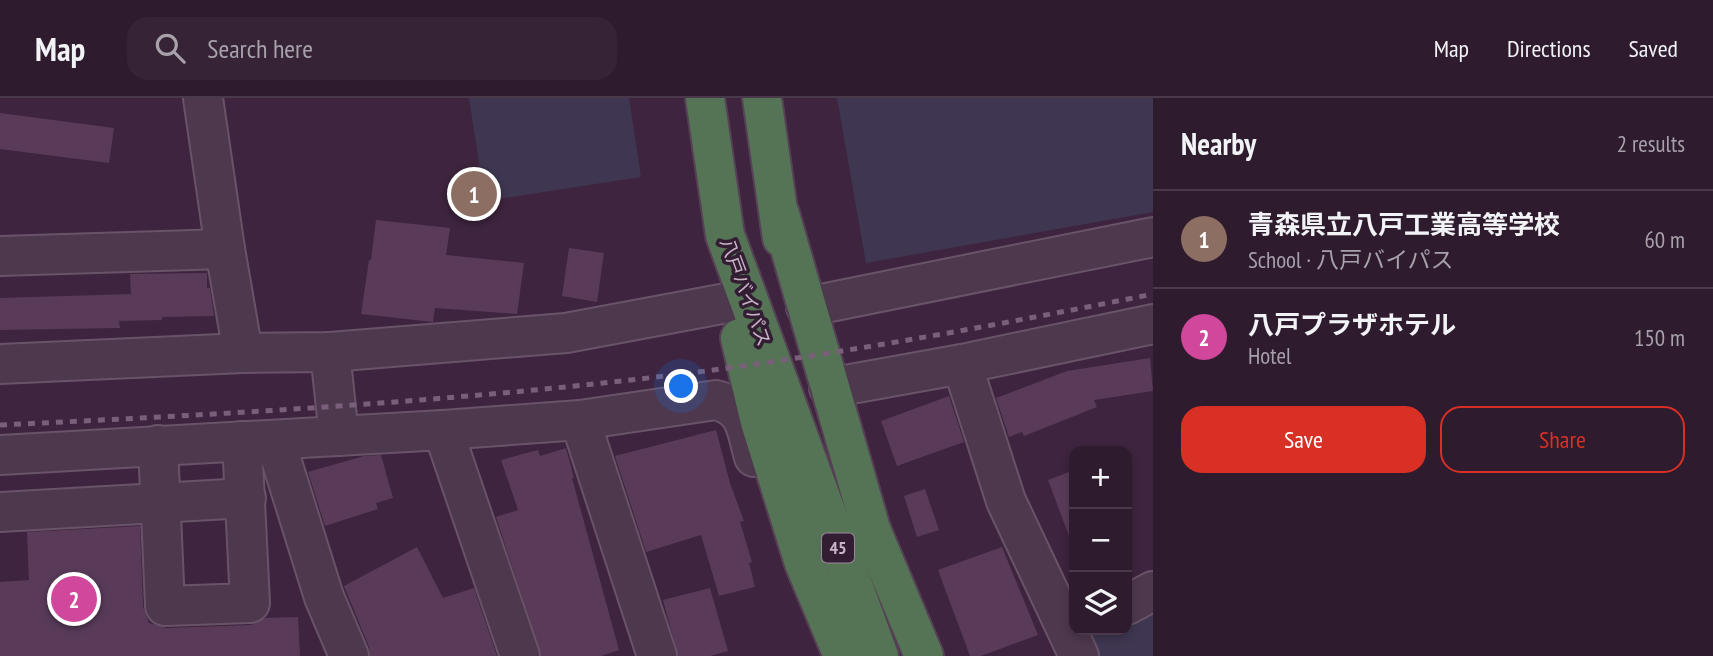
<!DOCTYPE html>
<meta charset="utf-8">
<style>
body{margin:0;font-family:"PT Sans Narrow","Noto Sans JP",sans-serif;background:#362436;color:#f1f3f6}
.controls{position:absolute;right:21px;bottom:21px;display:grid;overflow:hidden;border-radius:14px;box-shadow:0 4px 10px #0003}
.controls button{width:63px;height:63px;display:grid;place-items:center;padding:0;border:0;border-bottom:2px solid #49394a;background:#2e1b2e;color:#f1f3f6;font:35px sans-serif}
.you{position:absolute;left:682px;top:289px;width:24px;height:24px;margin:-18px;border:5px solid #fff;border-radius:50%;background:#1a73e8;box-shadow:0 0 0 10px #1a73e833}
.badge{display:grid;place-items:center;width:46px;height:46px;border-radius:50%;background:#d93025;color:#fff;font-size:23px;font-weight:700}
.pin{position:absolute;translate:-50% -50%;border:4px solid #fff;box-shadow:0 2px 7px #0006}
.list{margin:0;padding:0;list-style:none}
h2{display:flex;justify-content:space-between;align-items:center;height:91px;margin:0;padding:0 28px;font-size:30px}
h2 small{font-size:23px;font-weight:400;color:#a7a1aa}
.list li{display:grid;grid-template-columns:46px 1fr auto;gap:21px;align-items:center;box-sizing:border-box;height:98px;padding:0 28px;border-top:2px solid #49394a}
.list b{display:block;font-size:26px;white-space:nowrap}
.list p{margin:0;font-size:23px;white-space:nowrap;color:#a7a1aa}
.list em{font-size:23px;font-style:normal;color:#a7a1aa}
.actions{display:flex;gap:14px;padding:21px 28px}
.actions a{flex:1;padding:16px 0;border:2px solid #d93025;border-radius:21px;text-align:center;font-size:24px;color:#d93025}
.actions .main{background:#d93025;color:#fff}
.icon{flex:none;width:38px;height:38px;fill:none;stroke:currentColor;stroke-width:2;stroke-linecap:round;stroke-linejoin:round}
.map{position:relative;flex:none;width:1153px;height:558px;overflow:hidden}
header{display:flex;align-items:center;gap:42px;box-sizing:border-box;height:98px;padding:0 35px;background:#2e1b2e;border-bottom:2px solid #49394a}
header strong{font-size:33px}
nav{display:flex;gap:38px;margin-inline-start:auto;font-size:24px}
.search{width:490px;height:63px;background:#362436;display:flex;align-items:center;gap:18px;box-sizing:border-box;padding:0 24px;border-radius:21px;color:#a7a1aa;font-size:26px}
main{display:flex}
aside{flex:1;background:#2e1b2e}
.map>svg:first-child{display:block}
.green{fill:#3f3751}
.building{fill:#593b59}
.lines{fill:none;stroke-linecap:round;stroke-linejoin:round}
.minor-casing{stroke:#695368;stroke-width:42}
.highway-casing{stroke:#564055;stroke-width:42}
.minor{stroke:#4e384e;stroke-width:38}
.highway{stroke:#557456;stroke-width:38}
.rail{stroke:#7a5f7a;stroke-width:5;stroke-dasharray:7 7;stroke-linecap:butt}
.labels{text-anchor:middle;stroke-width:7;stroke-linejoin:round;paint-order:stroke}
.shield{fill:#331d33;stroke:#9c879b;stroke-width:2}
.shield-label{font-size:18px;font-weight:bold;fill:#c9b4c8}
.street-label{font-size:19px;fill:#c9b4c8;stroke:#331d33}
</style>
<header>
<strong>Map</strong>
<div class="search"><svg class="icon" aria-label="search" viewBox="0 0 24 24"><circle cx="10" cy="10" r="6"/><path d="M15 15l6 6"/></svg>Search here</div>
<nav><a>Map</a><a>Directions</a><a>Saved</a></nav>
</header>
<main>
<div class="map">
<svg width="1153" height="558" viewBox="0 0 1153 558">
<rect width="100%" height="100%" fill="#3e243e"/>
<g class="green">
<path d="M 469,0 L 629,0 L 641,79 L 485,103 Z"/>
<path d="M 837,0 L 1153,0 L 1153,114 L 866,165 Z"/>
<path d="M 1153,503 L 1153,558 L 1093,558 L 1089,539 L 1102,532 L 1127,532 L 1127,518 Z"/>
</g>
<g class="building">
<path d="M 0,15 L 114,30 L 109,65 L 0,51 Z"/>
<path d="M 376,122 L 450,130 L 446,157 L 524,165 L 517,216 L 435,210 L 433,224 L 361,216 L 369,162 L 371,162 Z"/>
<path d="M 569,150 L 604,155 L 597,204 L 562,198 Z"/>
<path d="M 207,175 L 207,190 L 210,190 L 214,218 L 162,219 L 162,222 L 119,223 L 120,230 L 0,232 L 0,200 L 131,196 L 130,176 Z"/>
<path d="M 1150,260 L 1153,293 L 1094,302 L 1097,309 L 1024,338 L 1022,334 L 1009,339 L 996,300 L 1067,273 Z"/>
<path d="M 949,298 L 964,344 L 897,368 L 881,323 Z"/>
<path d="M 716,332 L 730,385 L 744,423 L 740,424 L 752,464 L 749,465 L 755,489 L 719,498 L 701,437 L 646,454 L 615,358 Z"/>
<path d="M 566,350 L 574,380 L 572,380 L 619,552 L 601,558 L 541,558 L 496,419 L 518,412 L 501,362 L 538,352 L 540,358 Z"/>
<path d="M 381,357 L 393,400 L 376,405 L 378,411 L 325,428 L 308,374 L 364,358 Z"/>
<path d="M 1074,372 L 1074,446 L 1072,446 L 1048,382 Z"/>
<path d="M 925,391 L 939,432 L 917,439 L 904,398 Z"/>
<path d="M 140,428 L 143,509 L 149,525 L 166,530 L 251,527 L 265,520 L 298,519 L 300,558 L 0,558 L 0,484 L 29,482 L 27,434 Z"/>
<path d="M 417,449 L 443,500 L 474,490 L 497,558 L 370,558 L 369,549 L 344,488 Z"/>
<path d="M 1002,449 L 1038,537 L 981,558 L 970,558 L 938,472 Z"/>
<path d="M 710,490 L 728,553 L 710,558 L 678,558 L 663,502 Z"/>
</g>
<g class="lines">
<g class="minor-casing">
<g id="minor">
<path d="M 203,0 L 225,151 L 243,255"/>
<path d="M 0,158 L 225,151"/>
<path d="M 806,209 L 1153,139"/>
<path d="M 330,254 L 339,338"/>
<path d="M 0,266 L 243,255 L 330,254 L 566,235 L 732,204"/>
<path d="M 962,266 L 1006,403 L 1079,558"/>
<path d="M 829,290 L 962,266 L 1153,226"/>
<path d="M 580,322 L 657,558"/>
<path d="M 443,332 L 520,558"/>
<path d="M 275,342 L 324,499 L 349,558"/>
<path d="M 158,347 L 165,508 L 250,505 L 242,343"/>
<path d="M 0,357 L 443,332 L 580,322 L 716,302 C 747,310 746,332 754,359"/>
<path d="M 0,414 L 246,400"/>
<path d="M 1127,507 L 1153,493"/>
</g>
</g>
<g class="highway-casing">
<g id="highway">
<path d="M 705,0 L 725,137 L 879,558"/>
<path d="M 762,0 L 782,140"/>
<path d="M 780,116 L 871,431 L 924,558"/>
<path d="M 740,240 L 760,324 L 804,465 L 843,558"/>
</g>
</g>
<use href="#minor" class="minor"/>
<use href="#highway" class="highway"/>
<path class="rail" d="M 0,327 C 233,316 467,303 698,274 C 851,254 1003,226 1153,196"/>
</g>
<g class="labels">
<rect class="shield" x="822" y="435.5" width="32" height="29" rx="5"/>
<g class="shield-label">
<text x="838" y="456">45</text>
</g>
<g class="street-label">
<text transform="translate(746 194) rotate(70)" y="7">八戸バイパス</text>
</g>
</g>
</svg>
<div class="controls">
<button>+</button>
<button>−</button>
<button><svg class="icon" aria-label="layers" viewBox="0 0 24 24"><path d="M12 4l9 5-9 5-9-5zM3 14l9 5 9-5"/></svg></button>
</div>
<div class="you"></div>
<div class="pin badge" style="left:474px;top:96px;background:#8d6e63">1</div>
<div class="pin badge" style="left:74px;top:501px;background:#d1479c">2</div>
</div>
<aside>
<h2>Nearby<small>2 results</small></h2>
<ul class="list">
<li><span class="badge" style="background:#8d6e63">1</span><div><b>青森県立八戸工業高等学校</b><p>School · 八戸バイパス</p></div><em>60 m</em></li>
<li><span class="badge" style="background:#d1479c">2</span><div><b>八戸プラザホテル</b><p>Hotel</p></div><em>150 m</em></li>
</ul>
<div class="actions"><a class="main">Save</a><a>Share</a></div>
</aside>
</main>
